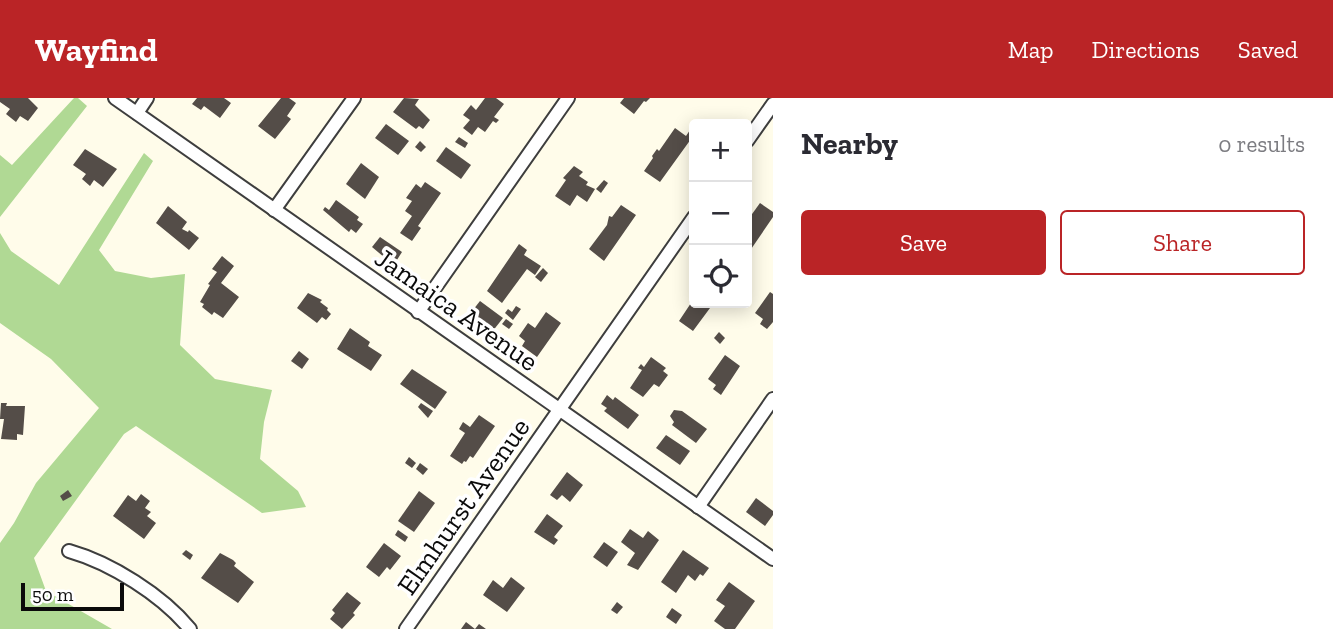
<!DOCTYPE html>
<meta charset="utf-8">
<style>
body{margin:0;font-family:"Zilla Slab",serif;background:#f7f7f7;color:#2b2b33}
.controls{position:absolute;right:21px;top:21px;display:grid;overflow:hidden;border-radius:7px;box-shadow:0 4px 18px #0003}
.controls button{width:63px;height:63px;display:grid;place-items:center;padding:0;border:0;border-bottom:2px solid #e1e1e2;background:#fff;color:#2b2b33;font:35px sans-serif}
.scale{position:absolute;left:21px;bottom:18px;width:103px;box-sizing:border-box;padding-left:7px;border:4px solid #0b0b0b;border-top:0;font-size:19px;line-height:24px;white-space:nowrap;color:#0b0b0b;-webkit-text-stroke:5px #fff;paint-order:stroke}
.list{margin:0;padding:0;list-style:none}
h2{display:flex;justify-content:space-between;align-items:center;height:91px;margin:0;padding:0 28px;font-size:30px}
h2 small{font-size:23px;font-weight:400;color:#7c7c81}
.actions{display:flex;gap:14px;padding:21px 28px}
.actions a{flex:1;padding:16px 0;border:2px solid #ba2426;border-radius:7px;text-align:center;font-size:24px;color:#ba2426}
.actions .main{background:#ba2426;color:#fff}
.icon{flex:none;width:38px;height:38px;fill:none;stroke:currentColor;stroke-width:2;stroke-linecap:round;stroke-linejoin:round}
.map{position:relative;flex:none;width:773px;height:531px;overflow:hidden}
header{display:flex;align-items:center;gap:42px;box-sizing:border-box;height:98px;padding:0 35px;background:#ba2426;color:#fff}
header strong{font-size:33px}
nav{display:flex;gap:38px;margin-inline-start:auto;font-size:24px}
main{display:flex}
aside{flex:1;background:#fff}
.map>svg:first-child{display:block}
.forest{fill:#b0d994}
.building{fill:#544d48}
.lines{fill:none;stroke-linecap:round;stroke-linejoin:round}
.street-casing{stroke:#3e3e3e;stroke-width:16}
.street{stroke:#fff;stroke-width:12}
.labels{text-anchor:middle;stroke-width:7;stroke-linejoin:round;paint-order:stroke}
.street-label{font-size:28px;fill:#0b0b0b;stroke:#fff}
</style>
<header>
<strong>Wayfind</strong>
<nav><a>Map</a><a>Directions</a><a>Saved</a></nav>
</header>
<main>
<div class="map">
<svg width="773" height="531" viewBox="0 0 773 531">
<rect width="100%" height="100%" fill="#fffcea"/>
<g class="forest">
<path d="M 74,0 L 78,0 L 87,8 L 0,119 L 0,57 L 12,67 Z"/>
<path d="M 144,55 L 153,63 L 99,152 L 115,173 L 151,180 L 185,176 L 180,247 L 215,281 L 272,292 L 264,324 L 260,361 L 298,393 L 306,409 L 262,415 L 136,328 L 124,336 L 34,460 L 46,493 L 112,531 L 0,531 L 0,445 L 14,425 L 36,385 L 99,310 L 51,261 L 0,225 L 0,135 L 11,153 L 59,187 Z"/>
</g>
<g class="building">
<path d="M 0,0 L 28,0 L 38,10 L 28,23 L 20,18 L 16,24 L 6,16 L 10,11 L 0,4 Z"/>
<path d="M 197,0 L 224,0 L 231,5 L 220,20 L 204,8 L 201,12 L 192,6 Z"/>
<path d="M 281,0 L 289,0 L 296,5 L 287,18 L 291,21 L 275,41 L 258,28 Z"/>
<path d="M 404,0 L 419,1 L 415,7 L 430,22 L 423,31 L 419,28 L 416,31 L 393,14 Z"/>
<path d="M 485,0 L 496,0 L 504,6 L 494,19 L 499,22 L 496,25 L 493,23 L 485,34 L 478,29 L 472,37 L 463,30 L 470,22 L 463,17 L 471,7 L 476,12 Z"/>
<path d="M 624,0 L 650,0 L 646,4 L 644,3 L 634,16 L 620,5 Z"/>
<path d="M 386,26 L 409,43 L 398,57 L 375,40 Z"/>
<path d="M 675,30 L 686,38 L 690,32 L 693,34 L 689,40 L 691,41 L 660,84 L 644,73 L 653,60 L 652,58 L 657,51 L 659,53 Z"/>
<path d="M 459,39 L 468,45 L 465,50 L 455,44 Z"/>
<path d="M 420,43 L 426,49 L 421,54 L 415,49 Z"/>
<path d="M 446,49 L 471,67 L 461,81 L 436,63 Z"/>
<path d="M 85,51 L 117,71 L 103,89 L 94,82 L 90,88 L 82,81 L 86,76 L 73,67 Z"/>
<path d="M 361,65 L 379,79 L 365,101 L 346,86 Z"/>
<path d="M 574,68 L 583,74 L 579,78 L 588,84 L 586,87 L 595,91 L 587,104 L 577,97 L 570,108 L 555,98 L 566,82 L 563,80 Z"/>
<path d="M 604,82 L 608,85 L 601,95 L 596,91 Z"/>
<path d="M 425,84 L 441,95 L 418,128 L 421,130 L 412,143 L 400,135 L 412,118 L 405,113 L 412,103 L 406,100 L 416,86 L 421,90 Z"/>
<path d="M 336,102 L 359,119 L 357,122 L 363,126 L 356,135 L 351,131 L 349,134 L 323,112 L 325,109 L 329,112 Z"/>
<path d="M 760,105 L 773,114 L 773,119 L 747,157 L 747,123 Z"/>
<path d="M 621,107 L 636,117 L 604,163 L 589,151 L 607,127 L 609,118 L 612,119 Z"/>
<path d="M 168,108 L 187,124 L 182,131 L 188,134 L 189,132 L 199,140 L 189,152 L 156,125 Z"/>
<path d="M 380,139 L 402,154 L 395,165 L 391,165 L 372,149 Z"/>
<path d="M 519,146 L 527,152 L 524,157 L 541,168 L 535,177 L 527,171 L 502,205 L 487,193 Z"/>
<path d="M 222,158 L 234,168 L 221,185 L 239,199 L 223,220 L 214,214 L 212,217 L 202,209 L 204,206 L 200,204 L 210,187 L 208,186 L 217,174 L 212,171 Z"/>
<path d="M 543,170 L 548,175 L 541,184 L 535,179 Z"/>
<path d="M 770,194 L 773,196 L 773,224 L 767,231 L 760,226 L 763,221 L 755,215 Z"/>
<path d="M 308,195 L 322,202 L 320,204 L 328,210 L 327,212 L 331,216 L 326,222 L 322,219 L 317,225 L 297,210 Z"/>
<path d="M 694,197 L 694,205 L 703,205 L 710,210 L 693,233 L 679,223 L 691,205 L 689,204 Z"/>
<path d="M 480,203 L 503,220 L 492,234 L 469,217 Z"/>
<path d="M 516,208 L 521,211 L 513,222 L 505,215 L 508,211 L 512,214 Z"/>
<path d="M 546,214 L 561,225 L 537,259 L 522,248 L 525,243 L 519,238 L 528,225 L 535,230 Z"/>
<path d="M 506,221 L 513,226 L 509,231 L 502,226 Z"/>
<path d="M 350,230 L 370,244 L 368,248 L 382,257 L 371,273 L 337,251 Z"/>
<path d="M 719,234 L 725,240 L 720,246 L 714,240 Z"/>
<path d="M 299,253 L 309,261 L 302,271 L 291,263 Z"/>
<path d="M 725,257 L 740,268 L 721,297 L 713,291 L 716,287 L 708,281 Z"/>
<path d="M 651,259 L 666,270 L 663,273 L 668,277 L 659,289 L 654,286 L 643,299 L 630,290 L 642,272 L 638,270 L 641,266 L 644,269 Z"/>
<path d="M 412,271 L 447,294 L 435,311 L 400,286 Z"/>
<path d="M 607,297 L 613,302 L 615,299 L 639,317 L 628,331 L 604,313 L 607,310 L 601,306 Z"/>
<path d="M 1,305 L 7,305 L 6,308 L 25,308 L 23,337 L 17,336 L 17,342 L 1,341 L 4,321 L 0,321 Z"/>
<path d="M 421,305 L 433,313 L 428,320 L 418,309 Z"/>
<path d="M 674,312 L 682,313 L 707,331 L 696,345 L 672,327 L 674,324 L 670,318 Z"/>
<path d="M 479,317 L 495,328 L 473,360 L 470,358 L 466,364 L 464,363 L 462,366 L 450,358 L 465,335 L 459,331 L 463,324 L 470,329 Z"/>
<path d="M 666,337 L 690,353 L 680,367 L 656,350 Z"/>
<path d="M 409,359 L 416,365 L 412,370 L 405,365 Z"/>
<path d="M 420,365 L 428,371 L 423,377 L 416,371 Z"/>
<path d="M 567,374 L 583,387 L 570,404 L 562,397 L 557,402 L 550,397 Z"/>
<path d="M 68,392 L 72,398 L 63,403 L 60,398 Z"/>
<path d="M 419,393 L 435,405 L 414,434 L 398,423 Z"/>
<path d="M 141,396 L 150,403 L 145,410 L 151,414 L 147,418 L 156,425 L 144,441 L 113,418 L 128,397 L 136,403 Z"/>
<path d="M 756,400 L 773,413 L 773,417 L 765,428 L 746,414 Z"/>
<path d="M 547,416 L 563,428 L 554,439 L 558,442 L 554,447 L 534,434 Z"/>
<path d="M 630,431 L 643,440 L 648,433 L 659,442 L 638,472 L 627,467 L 635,455 L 621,444 Z"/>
<path d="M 398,432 L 408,439 L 405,444 L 395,437 Z"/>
<path d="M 604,444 L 618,454 L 607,469 L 593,459 Z"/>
<path d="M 384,445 L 401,458 L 390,472 L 387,469 L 379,479 L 366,469 Z"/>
<path d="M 186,452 L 193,457 L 190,462 L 182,456 Z"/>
<path d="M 683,452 L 709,470 L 703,478 L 700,476 L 695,483 L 688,477 L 676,495 L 661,484 Z"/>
<path d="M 220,455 L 233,462 L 236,465 L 234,468 L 254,484 L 238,505 L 201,480 Z"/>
<path d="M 511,479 L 525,490 L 507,514 L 483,497 L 493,482 L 503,490 Z"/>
<path d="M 729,484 L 755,503 L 735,531 L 725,531 L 714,523 L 725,508 L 716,502 Z"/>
<path d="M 347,494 L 361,505 L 353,515 L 355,517 L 342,531 L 330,521 L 335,515 L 332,512 Z"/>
<path d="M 617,504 L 623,509 L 617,516 L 611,512 Z"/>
<path d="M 672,510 L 682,517 L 676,526 L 666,519 Z"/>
<path d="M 466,524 L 475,531 L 479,526 L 486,531 L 461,531 Z"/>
</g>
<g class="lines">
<g class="street-casing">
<g id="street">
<path d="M 115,0 L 773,461"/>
<path d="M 137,15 L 147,0"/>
<path d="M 747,43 L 773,6"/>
<path d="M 274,112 L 354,0"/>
<path d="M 418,214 L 568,0"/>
<path d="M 698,409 L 773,301"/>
<path d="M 69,453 C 111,465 162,497 190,531"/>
<path d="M 406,531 L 694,119"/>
</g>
</g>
<use href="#street" class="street"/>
</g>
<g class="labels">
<g class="street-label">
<text transform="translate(457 211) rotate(35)" y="10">Jamaica Avenue</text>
<text transform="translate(463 408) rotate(-55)" y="10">Elmhurst Avenue</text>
</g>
</g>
</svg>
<div class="controls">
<button>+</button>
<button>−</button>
<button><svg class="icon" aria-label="locate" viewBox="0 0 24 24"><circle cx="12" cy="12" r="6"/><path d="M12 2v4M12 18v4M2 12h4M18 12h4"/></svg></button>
</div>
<div class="scale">50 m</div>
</div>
<aside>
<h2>Nearby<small>0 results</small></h2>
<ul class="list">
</ul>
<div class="actions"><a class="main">Save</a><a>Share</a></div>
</aside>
</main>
